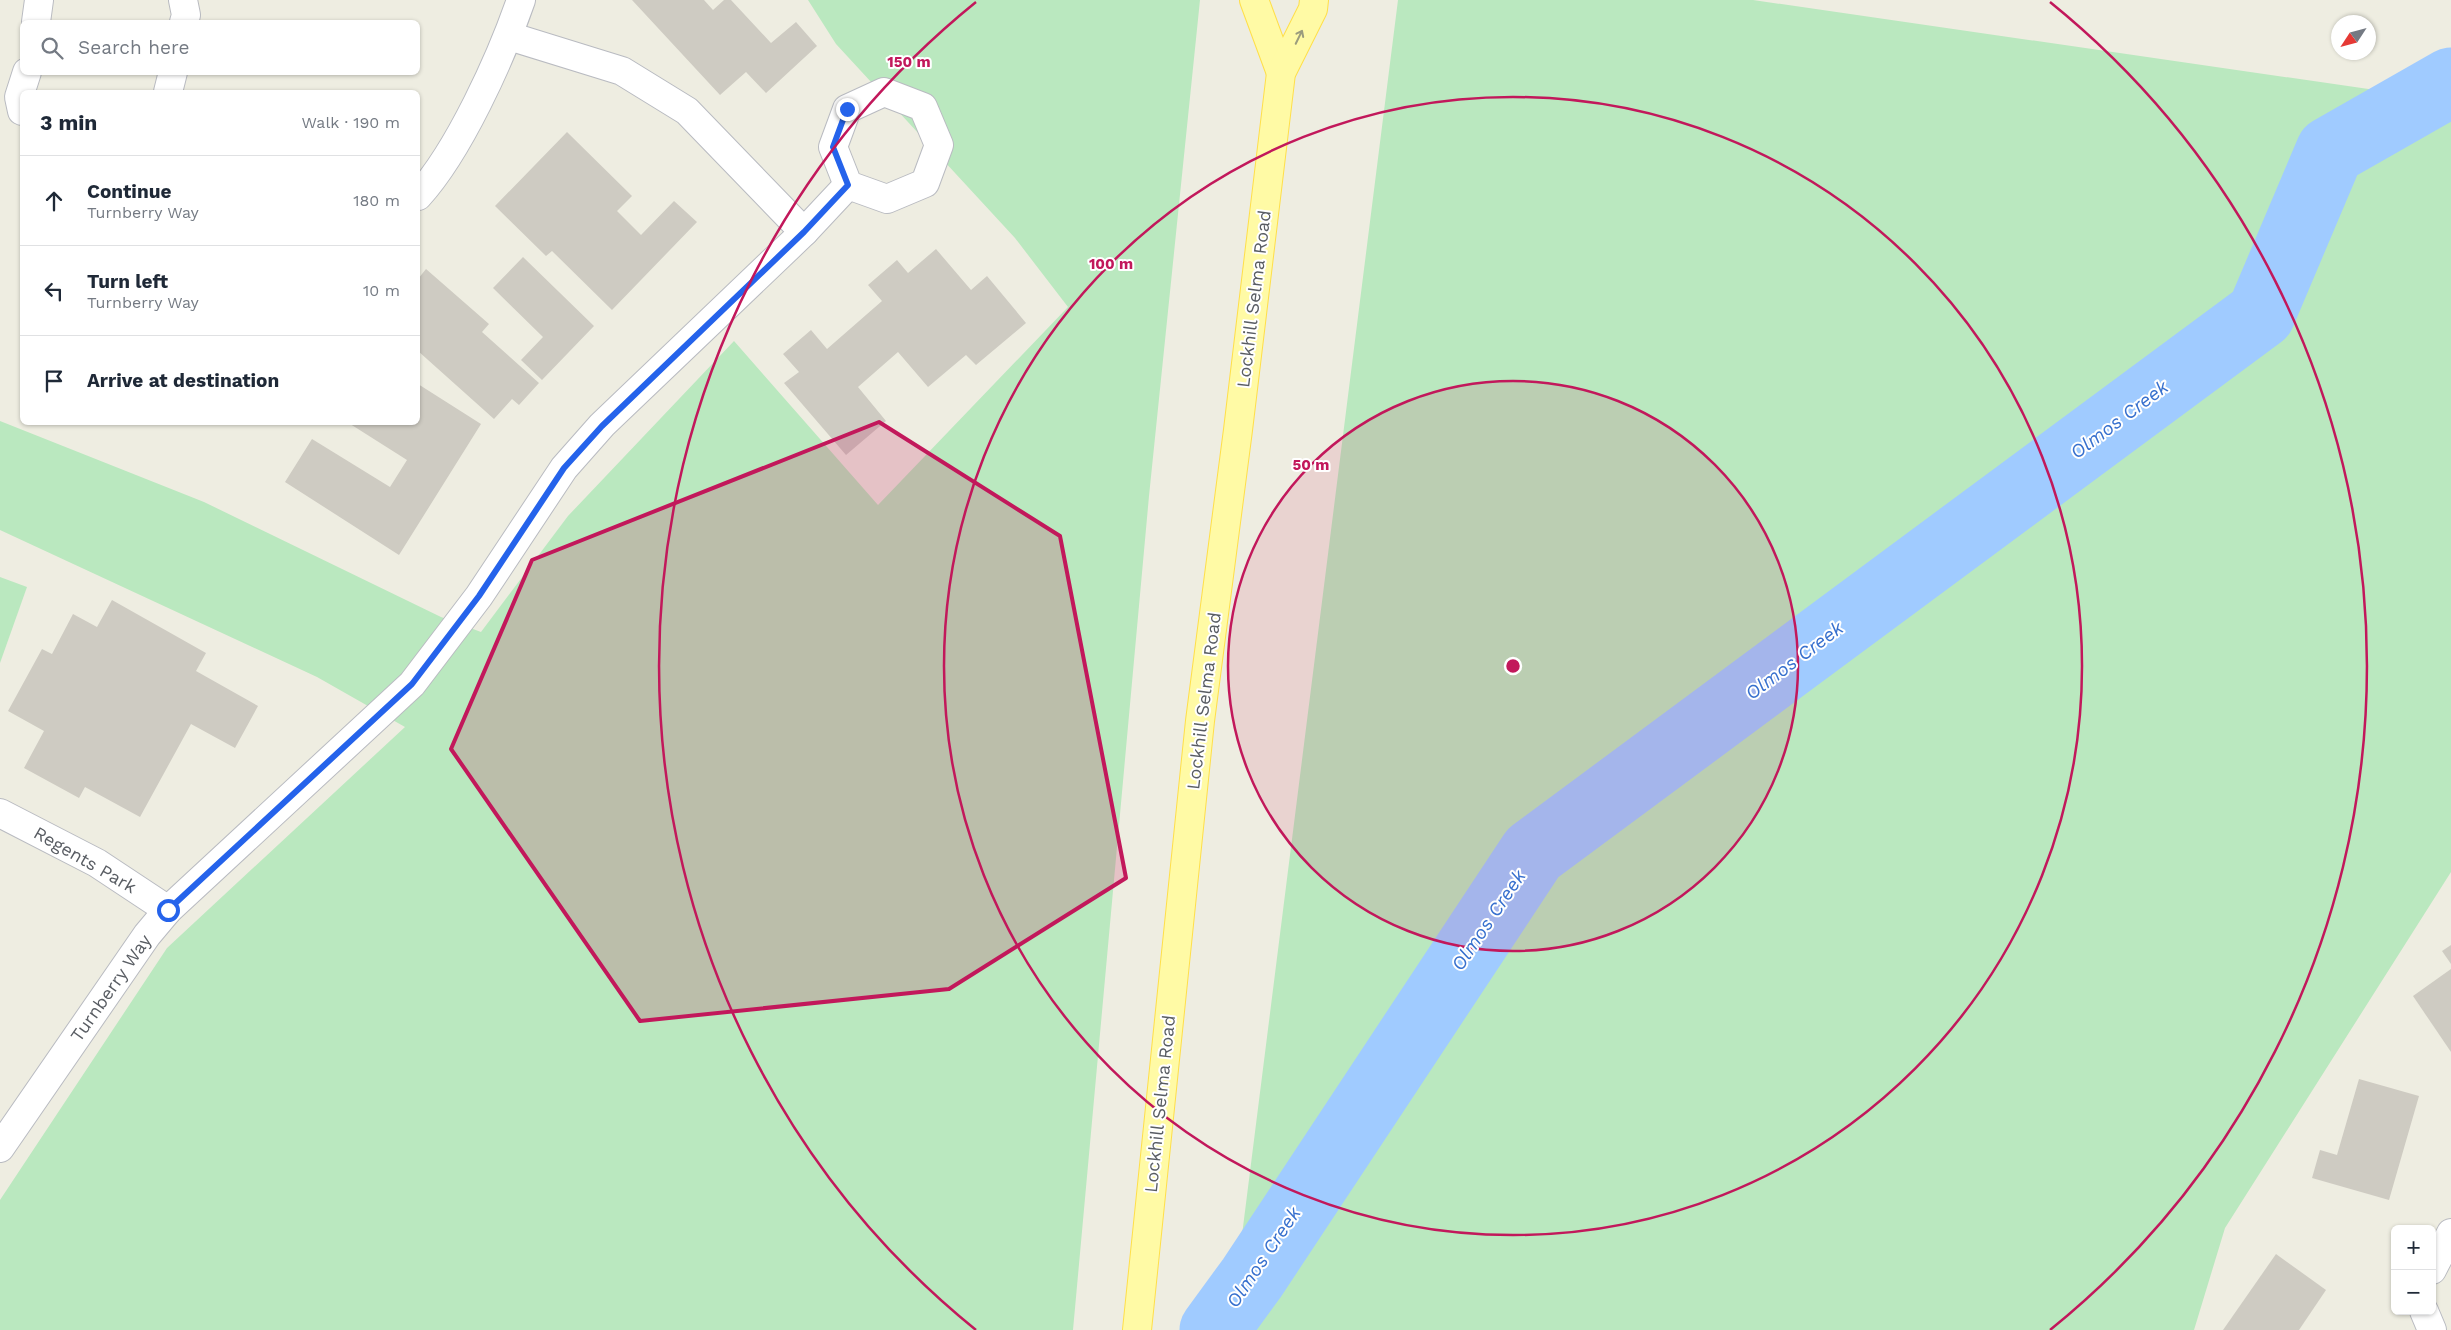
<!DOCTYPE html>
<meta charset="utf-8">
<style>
body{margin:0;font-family:"Work Sans",sans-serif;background:#f6f6f7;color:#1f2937}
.controls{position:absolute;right:15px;bottom:15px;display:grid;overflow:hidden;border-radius:8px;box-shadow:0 1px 4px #0004}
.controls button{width:45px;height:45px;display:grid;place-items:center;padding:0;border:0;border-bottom:1px solid #e0e1e3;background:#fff;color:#1f2937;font:25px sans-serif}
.compass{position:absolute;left:2331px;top:15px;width:45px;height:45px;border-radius:50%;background:#fff;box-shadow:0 1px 4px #0004;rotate:234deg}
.stop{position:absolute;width:15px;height:15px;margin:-11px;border:4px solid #2563eb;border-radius:50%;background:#fff}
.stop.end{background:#2563eb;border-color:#fff;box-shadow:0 1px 5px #0008}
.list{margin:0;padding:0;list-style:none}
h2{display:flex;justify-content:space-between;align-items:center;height:65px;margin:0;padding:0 20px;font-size:21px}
h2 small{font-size:16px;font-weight:400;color:#747a83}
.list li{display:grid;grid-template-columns:32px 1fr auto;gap:15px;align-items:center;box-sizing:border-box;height:90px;padding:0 20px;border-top:1px solid #e0e1e3}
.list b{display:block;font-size:19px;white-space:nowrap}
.list p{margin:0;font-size:16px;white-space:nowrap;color:#747a83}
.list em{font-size:16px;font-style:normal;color:#747a83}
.icon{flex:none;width:28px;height:28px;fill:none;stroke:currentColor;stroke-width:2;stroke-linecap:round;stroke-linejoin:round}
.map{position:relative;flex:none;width:2451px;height:1330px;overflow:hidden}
.search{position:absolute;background:#fff;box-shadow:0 1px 4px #0004;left:20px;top:20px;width:400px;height:55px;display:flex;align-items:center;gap:12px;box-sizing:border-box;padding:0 18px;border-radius:8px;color:#747a83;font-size:19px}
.panel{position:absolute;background:#fff;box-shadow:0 1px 4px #0004;left:20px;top:90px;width:400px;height:335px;border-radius:8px}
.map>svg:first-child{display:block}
.green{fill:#bae8bf}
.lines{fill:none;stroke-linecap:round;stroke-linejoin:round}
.stream{stroke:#a0cbff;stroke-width:11}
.river{stroke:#a0cbff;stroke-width:69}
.building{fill:#cecbc2}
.minor-casing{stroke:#b9bbc1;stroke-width:30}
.major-casing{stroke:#ffdf49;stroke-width:30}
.minor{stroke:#fff;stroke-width:28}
.major{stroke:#fffaa5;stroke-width:28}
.oneway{stroke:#9b9c7d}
.route{stroke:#2563eb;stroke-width:6}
.marked{fill:#c2185b;fill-opacity:0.2;stroke:#c2185b;stroke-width:4;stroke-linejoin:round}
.ring{fill:none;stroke:#c2185b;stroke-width:2.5}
.labels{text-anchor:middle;stroke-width:4;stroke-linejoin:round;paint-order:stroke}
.street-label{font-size:18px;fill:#595d63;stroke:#fff}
.water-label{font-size:19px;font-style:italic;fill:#3770ce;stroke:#fff}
.centre{fill:#c2185b;stroke:#fff;stroke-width:2.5}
.ring-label{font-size:15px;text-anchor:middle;font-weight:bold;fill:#c2185b;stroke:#fff;stroke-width:4;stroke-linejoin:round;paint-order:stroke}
</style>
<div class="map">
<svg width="2451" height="1330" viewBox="0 0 2451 1330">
<rect width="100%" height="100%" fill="#eeede1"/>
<g class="green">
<path d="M 808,0 L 1200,0 L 1149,496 L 1073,1330 L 0,1330 L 0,1200 L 167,948 L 405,727 L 317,677 L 0,530 L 0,421 L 204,502 L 441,617 L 481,632 L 568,516 L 734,341 L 878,505 L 1068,307 L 1015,238 L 836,44 Z"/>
<path d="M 1398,0 L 1753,0 L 2451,101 L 2451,872 L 2225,1228 L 2194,1330 L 1230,1330 Z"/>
<path d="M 0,577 L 27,587 L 0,663 Z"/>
</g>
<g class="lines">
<path class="stream" d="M 1239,1330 L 1252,1278"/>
<path class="river" d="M 1214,1330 L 1252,1278 L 1533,853 L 2261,314 L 2330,151 L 2451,82"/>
</g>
<g class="building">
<path d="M 632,0 L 704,0 L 713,10 L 724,0 L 731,0 L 771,43 L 796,22 L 817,46 L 766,93 L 746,72 L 720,95 Z"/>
<path d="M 567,132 L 632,196 L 617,211 L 641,235 L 674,201 L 697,222 L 612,310 L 552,251 L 546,256 L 495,206 Z"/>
<path d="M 936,249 L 971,290 L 987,276 L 1026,323 L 976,365 L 966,355 L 928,387 L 898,352 L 858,387 L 886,421 L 846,455 L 784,383 L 799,372 L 783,354 L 811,330 L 827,349 L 882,301 L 868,285 L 897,260 L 908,273 Z"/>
<path d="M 523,257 L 594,326 L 542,380 L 521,360 L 543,337 L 493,288 Z"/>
<path d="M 426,269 L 489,324 L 482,332 L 539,383 L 519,405 L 512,399 L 494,419 L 418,351 L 418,279 Z"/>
<path d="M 418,384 L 481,424 L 399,555 L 285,482 L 312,439 L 390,487 L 407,460 L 347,422 L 418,422 Z"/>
<path d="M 112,600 L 206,653 L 196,671 L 258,706 L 235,748 L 191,724 L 140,817 L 85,787 L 79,798 L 24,768 L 44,731 L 8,711 L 42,649 L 52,654 L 73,614 L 97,627 Z"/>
<path d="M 2451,945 L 2451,964 L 2442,951 Z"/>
<path d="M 2451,969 L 2451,1052 L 2413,996 Z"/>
<path d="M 2359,1079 L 2419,1096 L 2389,1200 L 2312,1178 L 2320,1150 L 2337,1155 Z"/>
<path d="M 2276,1254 L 2326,1290 L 2299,1330 L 2223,1330 Z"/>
</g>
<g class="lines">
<g class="minor-casing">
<g id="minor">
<path d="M 183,0 L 186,15 L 184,22"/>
<path d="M 36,22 L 39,0"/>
<path d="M 509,36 L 622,71 L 687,111 L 804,232"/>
<path d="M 168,92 L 173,72"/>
<path d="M 884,92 L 923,107 L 939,145 L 925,183 L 887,199 L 848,185 L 833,147 L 847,109 Z"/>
<path d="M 22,111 L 19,97 L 27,72"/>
<path d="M 418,196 C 459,151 501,58 521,0"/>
<path d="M 0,813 L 97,863 L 168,910"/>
<path d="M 0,1148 L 147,935 L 168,910 L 412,684 L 479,596 L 564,468 L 602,425 L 804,232 L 848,185"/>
<path d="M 2432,1270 L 2451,1233"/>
<path d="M 2424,1311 L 2432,1330"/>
</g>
</g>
<g class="major-casing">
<g id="major">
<path d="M 1254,0 L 1281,73"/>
<path d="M 1137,1330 L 1200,721 L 1238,430 L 1281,73 L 1313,9 L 1314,0"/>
</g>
</g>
<use href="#minor" class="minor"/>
<use href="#major" class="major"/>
</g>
<defs><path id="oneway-shaft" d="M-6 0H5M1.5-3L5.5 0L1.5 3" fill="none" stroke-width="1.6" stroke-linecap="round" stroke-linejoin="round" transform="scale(1.25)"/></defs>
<use class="oneway" href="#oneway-shaft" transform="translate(1299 37) rotate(-64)"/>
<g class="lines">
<path class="route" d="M 168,910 L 412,684 L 479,596 L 564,468 L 602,426 L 804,232 L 848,185 L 833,147 L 847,109"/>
</g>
<path class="marked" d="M 879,422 L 1060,536 L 1126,878 L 949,989 L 640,1021 L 451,749 L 532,560 Z"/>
<circle cx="1513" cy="666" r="285" fill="#c2185b" fill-opacity=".12"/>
<g class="ring">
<circle cx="1513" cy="666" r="285"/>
<circle cx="1513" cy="666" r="569"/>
<path d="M976 1330A854 854 0 0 1 976 2M2050 2A854 854 0 0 1 2050 1330"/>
</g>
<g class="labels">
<g class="street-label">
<text transform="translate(1254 299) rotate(-83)" y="6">Lockhill Selma Road</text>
<text transform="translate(1204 701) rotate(-83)" y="6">Lockhill Selma Road</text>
<text transform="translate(85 860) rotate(30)" y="6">Regents Park</text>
<text transform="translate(111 988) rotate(-55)" y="6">Turnberry Way</text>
<text transform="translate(1160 1104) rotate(-84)" y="6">Lockhill Selma Road</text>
</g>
<g class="water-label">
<text transform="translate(2119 419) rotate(-37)" y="7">Olmos Creek</text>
<text transform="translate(1794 660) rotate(-37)" y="7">Olmos Creek</text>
<text transform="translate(1488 920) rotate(-56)" y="7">Olmos Creek</text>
<text transform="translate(1263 1257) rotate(-56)" y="7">Olmos Creek</text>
</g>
</g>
<circle cx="1513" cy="666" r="8" class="centre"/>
<g class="ring-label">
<text x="909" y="67">150 m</text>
<text x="1111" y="269">100 m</text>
<text x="1311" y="470">50 m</text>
</g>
</svg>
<div class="controls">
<button>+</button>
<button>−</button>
</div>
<svg class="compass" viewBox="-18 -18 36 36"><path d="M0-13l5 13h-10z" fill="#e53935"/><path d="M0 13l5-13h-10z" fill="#747a83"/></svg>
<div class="stop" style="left:168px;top:910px"></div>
<div class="stop end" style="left:847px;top:109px"></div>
<div class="search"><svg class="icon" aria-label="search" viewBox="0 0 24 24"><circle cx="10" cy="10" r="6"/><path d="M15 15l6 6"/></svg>Search here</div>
<section class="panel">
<h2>3 min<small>Walk · 190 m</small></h2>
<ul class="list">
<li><svg class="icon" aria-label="ahead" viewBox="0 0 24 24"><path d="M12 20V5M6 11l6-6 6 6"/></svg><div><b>Continue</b><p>Turnberry Way</p></div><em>180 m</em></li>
<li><svg class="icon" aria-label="left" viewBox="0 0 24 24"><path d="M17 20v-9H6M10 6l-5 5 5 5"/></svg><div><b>Turn left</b><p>Turnberry Way</p></div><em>10 m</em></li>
<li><svg class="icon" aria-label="arrive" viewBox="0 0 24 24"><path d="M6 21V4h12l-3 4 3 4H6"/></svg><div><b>Arrive at destination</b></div></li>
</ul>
</section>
</div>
